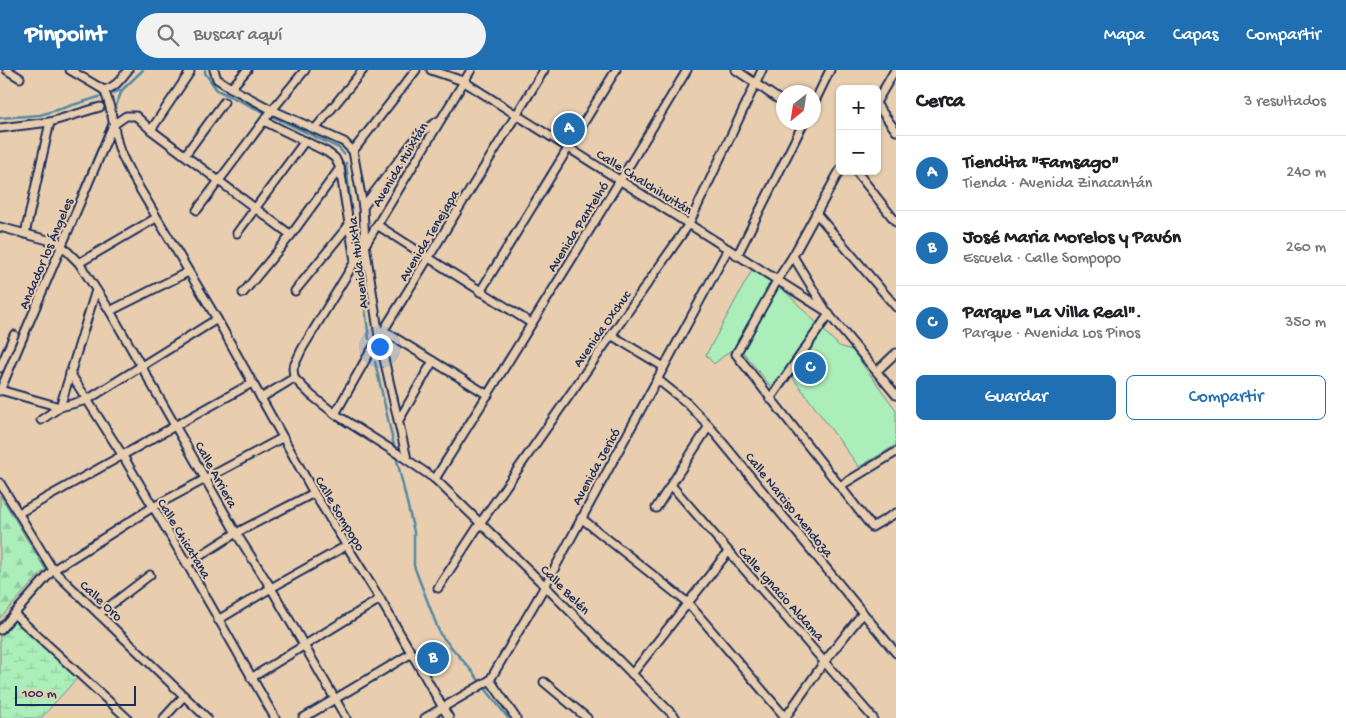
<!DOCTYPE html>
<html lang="es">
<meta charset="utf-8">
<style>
body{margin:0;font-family:"Gochi Hand",sans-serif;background:#f2f2f2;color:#202124}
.controls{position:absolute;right:15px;top:15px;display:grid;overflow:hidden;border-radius:8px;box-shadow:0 1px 4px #0004}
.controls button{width:45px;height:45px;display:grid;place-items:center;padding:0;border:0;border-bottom:1px solid #e0e0e0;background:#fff;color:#202124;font:25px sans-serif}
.compass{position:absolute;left:776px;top:15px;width:45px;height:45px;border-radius:50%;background:#fff;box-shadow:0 1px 4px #0004;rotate:210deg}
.scale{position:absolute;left:15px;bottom:12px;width:121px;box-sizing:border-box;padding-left:5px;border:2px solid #1b2f5e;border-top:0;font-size:14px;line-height:18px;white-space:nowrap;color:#1b2f5e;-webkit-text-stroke:4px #e8ceaf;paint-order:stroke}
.you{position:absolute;left:379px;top:276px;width:18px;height:18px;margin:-12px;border:4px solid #fff;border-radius:50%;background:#1a73e8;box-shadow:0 0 0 8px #1a73e833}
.badge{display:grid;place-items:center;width:32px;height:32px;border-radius:50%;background:#1f6fb2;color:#fff;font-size:16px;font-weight:700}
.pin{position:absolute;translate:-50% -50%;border:2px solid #fff;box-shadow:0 1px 5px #0006}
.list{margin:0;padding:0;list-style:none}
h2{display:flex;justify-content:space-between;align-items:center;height:65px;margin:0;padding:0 20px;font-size:21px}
h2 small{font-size:16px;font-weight:400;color:#757577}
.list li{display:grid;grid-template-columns:32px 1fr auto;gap:15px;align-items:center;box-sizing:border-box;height:75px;padding:0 20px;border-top:1px solid #e0e0e0}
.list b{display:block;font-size:19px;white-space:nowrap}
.list p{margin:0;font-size:16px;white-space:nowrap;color:#757577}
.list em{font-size:16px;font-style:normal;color:#757577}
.actions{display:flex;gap:10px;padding:15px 20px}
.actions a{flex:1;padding:11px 0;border:1px solid #1f6fb2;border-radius:8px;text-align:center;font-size:18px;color:#1f6fb2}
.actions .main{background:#1f6fb2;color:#fff}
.icon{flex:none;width:28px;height:28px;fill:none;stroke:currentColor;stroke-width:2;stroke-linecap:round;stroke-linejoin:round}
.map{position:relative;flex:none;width:896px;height:648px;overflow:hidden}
header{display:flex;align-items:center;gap:30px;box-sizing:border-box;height:70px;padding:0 25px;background:#1f6fb2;color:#fff}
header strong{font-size:24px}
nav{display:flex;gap:28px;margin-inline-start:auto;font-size:18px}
.search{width:350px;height:45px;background:#f2f2f2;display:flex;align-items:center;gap:12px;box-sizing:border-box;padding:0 18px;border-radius:28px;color:#757577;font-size:19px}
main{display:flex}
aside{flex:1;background:#fff}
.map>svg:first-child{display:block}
.forest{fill:url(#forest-firs);stroke:#638e8c}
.wetland{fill:url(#wetland-marsh);stroke:#638e8c}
.park{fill:#abeeb9;stroke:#638e8c}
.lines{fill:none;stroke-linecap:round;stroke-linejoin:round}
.stream{stroke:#528aa2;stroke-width:2.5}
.street-casing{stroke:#1b2f5e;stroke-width:11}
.street{stroke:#e8ceaf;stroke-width:7}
.labels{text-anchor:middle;stroke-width:4;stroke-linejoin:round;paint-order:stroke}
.street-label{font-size:14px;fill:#1b2f5e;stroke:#e8ceaf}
</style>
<header>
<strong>Pinpoint</strong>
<div class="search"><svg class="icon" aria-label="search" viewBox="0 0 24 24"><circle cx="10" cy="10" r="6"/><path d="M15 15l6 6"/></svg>Buscar aquí</div>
<nav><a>Mapa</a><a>Capas</a><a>Compartir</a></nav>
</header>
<main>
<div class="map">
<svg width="896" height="648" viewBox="0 0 896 648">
<defs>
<pattern id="forest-firs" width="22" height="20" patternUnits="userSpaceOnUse" patternTransform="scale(1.25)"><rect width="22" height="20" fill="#abeeb9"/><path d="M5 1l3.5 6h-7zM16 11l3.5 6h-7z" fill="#93cca1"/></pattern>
<pattern id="wetland-marsh" width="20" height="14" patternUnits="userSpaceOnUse" patternTransform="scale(1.25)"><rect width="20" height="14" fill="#abeeb9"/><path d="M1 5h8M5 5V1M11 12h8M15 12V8" fill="none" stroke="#93cca1"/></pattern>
</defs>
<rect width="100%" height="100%" fill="#e8ceaf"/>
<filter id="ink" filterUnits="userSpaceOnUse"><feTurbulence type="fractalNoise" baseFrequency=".02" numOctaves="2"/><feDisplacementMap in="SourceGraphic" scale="10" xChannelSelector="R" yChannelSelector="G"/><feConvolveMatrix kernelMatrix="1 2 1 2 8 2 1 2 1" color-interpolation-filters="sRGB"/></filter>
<g filter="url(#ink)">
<path class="forest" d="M 0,425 L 45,499 L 0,548 Z"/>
<path class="wetland" d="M 15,546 L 79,606 L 41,648 L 0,648 L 0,564 Z"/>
<path class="park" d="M 752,200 L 772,208 L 839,276 L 852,280 L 896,340 L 896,375 L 859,397 L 788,301 L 773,319 L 737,275 L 714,294 L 706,285 Z"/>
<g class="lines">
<g class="stream">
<path d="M 205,0 L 205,3 L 217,20 L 339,78 L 344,84"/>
<path d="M 114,41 L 122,20 L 143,0"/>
<path d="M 0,48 L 40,45 L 122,20"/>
<path d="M 346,93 L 354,165"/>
<path d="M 359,191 L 369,269"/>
<path d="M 375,292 L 395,380"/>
<path d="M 4,303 L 111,48"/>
<path d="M 396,386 L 414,462 L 414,496 L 440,564 L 471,600 L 508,648"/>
</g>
<g class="street-casing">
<g id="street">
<path d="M 7,0 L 20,8"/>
<path d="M 70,0 L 104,20"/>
<path d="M 214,0 L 217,9 L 231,18 L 272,40 L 344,72 L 353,81"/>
<path d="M 431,0 L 463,11 L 826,241 L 896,325"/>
<path d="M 736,0 L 784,33"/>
<path d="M 231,18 L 247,0"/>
<path d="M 104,20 C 113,39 113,59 119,78 C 122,87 127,96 131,104 L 217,249 L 314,423 L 380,529 L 449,648"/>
<path d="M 104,20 C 116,17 121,9 128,0"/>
<path d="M 877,31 L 895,0"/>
<path d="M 814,33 L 830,0"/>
<path d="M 877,35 L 896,61"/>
<path d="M 264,51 L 327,82 L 335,88 L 340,98 L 355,191"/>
<path d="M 0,58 L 50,52 L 100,37"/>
<path d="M 315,59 L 363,0"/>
<path d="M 151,60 L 190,2"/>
<path d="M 353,81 L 363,137 L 365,174 L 379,267 L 407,389"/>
<path d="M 353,81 L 416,0"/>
<path d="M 185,85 L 224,32"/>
<path d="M 840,100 L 793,186 L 778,209 L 736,284 L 872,457 L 896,443"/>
<path d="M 856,101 L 896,152"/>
<path d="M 363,137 L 419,64 L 438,51"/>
<path d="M 197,140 L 272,40 L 305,0"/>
<path d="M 816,143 L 896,237"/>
<path d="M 377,155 L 531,253"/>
<path d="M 0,157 L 59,173 L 79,193 L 110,241 L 236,463 L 271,518 L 346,648"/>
<path d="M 237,163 L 305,71"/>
<path d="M 25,164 L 50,52"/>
<path d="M 737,186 L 804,52"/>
<path d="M 793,186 L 825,239"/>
<path d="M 79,193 L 156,148"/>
<path d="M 295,221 L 349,155"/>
<path d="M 480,222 L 616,0"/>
<path d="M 243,223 L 291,165 L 340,98"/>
<path d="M 110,241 L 188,202"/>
<path d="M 384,261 L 488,325"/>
<path d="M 611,265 L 664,297"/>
<path d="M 0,298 L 14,265"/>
<path d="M 877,301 L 896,283"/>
<path d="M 70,303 L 123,386 L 187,494 L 275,648"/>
<path d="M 294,308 L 311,325 L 335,344 L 403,387 L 435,409 L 545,516 L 676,648"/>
<path d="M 294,308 L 293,298 L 302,279 L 471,0"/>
<path d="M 657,309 L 687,333 L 709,356 L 896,583"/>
<path d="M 0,320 L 60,337 L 96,220"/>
<path d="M 0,321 L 113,55 L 126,46 L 136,46 L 151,60 L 291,165"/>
<path d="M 261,328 L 294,308"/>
<path d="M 770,329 L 829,244"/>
<path d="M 335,344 L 366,289 L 544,0"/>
<path d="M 41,350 L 60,337 L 87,330 L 217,249"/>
<path d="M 399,350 L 433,291"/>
<path d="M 435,409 C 520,273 605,137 687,0"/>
<path d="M 0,413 L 53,500 L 207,648"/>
<path d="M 671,415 L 873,648"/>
<path d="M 840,416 L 896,382"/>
<path d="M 656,438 L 709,356"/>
<path d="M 19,443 L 252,313"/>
<path d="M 581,448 L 688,533 L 786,648"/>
<path d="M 187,494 L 236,463 L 314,423"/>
<path d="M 438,518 L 481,452 L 689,154 L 762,0"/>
<path d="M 14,544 L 127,648"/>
<path d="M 99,544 L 150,505"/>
<path d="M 218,550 L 271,518 L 346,476"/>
<path d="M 0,560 L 53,500 L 153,437 L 282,368"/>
<path d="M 632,604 L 728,482"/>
<path d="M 251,608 L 380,529"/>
<path d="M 490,610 L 516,648"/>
<path d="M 544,612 L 587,648"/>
<path d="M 164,648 L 184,626"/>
<path d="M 303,648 L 412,583"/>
<path d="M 425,648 L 490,610 L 545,516 L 728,179"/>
<path d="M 785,648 L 825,591 L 863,543"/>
</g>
</g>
<use href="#street" class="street"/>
</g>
</g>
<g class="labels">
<g class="street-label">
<text transform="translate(399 94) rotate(-59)" y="5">Avenida Huixtán</text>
<text transform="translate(645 111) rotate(32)" y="5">Calle Chalchihuitán</text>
<text transform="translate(577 156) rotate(-58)" y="5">Avenida Pantelhó</text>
<text transform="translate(428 165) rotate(-59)" y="5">Avenida Tenejapa</text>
<text transform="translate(45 183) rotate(-67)" y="5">Andador los Ángeles</text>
<text transform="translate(357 193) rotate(-97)" y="5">Avenida Huixtla</text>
<text transform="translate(601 258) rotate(-55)" y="5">Avenida Oxchuc</text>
<text transform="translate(595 396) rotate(-61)" y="5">Avenida Jericó</text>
<text transform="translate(217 404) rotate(61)" y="5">Calle Arriera</text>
<text transform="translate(790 434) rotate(51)" y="5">Calle Narciso Mendoza</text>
<text transform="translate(341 443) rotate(59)" y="5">Calle Sompopo</text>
<text transform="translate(185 468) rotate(59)" y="5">Calle Chicatana</text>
<text transform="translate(566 519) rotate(45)" y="5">Calle Belén</text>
<text transform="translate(782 523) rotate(48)" y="5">Calle Ignacio Aldama</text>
<text transform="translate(102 530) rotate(43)" y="5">Calle Oro</text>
</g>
</g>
</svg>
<div class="controls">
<button>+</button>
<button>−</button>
</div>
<svg class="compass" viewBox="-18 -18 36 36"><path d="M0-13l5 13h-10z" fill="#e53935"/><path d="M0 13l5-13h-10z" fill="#757577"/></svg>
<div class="scale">100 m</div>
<div class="you"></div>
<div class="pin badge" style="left:569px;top:59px">A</div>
<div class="pin badge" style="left:433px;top:588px">B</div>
<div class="pin badge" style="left:810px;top:298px">C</div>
</div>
<aside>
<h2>Cerca<small>3 resultados</small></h2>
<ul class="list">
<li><span class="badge">A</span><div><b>Tiendita &quot;Famsago&quot;</b><p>Tienda · Avenida Zinacantán</p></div><em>240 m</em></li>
<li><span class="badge">B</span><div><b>José Maria Morelos y Pavón</b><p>Escuela · Calle Sompopo</p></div><em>260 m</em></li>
<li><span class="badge">C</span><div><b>Parque &quot;La Villa Real&quot;.</b><p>Parque · Avenida Los Pinos</p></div><em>350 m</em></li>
</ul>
<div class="actions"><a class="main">Guardar</a><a>Compartir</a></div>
</aside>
</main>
